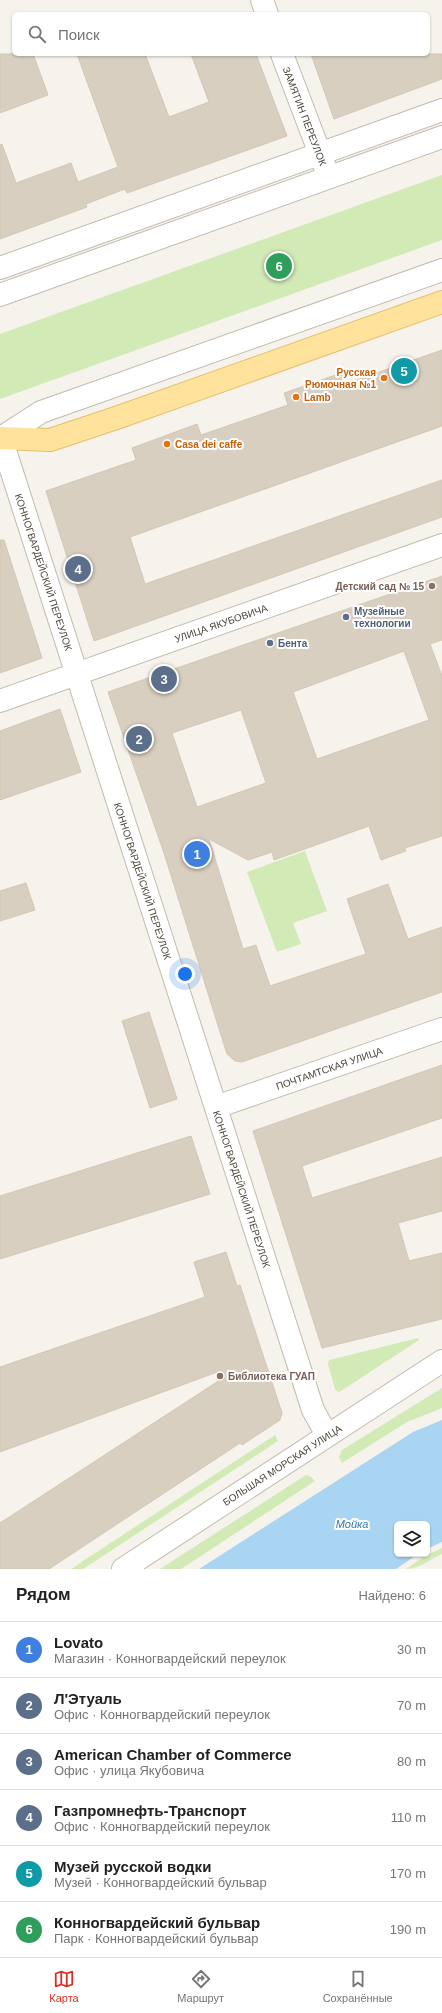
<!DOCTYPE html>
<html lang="ru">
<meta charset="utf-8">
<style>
body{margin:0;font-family:Helvetica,sans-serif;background:#f6f6f6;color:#222}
.controls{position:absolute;right:12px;bottom:12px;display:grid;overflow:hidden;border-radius:6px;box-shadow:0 1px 3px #0004}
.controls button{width:36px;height:36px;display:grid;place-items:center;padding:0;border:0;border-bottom:1px solid #e0e0e0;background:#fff;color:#222;font:20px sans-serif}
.you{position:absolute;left:185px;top:974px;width:14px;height:14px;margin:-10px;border:3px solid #fff;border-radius:50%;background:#1a73e8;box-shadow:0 0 0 6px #1a73e833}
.badge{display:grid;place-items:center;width:26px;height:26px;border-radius:50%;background:#d93025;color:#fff;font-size:13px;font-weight:700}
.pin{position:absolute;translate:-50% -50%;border:2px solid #fff;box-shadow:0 1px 4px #0006}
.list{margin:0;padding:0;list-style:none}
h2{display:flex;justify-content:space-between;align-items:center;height:52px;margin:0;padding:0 16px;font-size:17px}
h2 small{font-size:13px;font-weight:400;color:#767676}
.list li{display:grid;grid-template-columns:26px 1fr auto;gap:12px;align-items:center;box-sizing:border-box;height:56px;padding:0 16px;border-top:1px solid #e0e0e0}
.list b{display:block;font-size:15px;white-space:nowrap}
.list p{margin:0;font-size:13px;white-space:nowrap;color:#767676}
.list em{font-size:13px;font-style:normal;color:#767676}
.icon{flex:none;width:22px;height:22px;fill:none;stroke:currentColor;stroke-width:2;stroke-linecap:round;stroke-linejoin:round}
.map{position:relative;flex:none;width:442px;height:1569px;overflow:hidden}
.search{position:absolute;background:#fff;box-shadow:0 1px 3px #0004;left:12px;right:12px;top:12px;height:44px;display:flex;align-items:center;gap:10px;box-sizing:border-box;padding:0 14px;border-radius:6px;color:#767676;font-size:15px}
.sheet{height:388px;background:#fff}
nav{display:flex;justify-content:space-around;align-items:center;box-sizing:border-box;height:56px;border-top:1px solid #e0e0e0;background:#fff;font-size:11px;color:#767676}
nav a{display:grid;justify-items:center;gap:2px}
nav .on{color:#d93025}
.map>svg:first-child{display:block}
.green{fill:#d2eab5}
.water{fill:#a9d4f2}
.building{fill:#d8cfc1;stroke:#d3c7b4;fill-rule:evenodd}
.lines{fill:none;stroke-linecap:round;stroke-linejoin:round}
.minor-casing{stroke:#c2bbae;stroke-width:24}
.major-casing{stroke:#e6c16a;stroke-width:24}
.minor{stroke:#fff;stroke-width:22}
.major{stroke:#ffe39c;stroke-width:22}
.food-dot{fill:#e8710a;stroke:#fff;stroke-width:1.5}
.education-dot{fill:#8d6e63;stroke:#fff;stroke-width:1.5}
.service-dot{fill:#5c6f8a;stroke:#fff;stroke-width:1.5}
.labels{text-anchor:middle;stroke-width:4;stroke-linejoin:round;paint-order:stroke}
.street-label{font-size:10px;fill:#4b4439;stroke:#fff}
.food-label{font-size:10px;font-weight:bold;fill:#c56008;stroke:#fff;text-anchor:start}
.education-label{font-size:10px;font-weight:bold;fill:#785e54;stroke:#fff;text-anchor:end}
.service-label{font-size:10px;font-weight:bold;fill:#4e5e75;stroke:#fff;text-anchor:start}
.water-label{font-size:11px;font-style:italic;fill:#2e7ab2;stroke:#fff}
</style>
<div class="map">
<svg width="442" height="1569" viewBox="0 0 442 1569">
<rect width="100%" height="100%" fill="#f6f3ec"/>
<g class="green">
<path d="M 442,175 L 442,240 L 0,399 L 0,334 Z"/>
<path d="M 305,851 L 327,911 L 293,923 L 301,944 L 277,952 L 247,872 Z"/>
<path d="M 418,1338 L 419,1340 L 341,1391 L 338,1392 L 335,1389 L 328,1364 L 329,1360 Z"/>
<path d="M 442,1388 L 442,1408 L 407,1422 L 342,1463 L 339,1457 L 342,1450 Z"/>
<path d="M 275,1435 L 278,1441 L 83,1569 L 71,1569 Z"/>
<path d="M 306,1475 L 310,1476 L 315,1481 L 181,1569 L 160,1569 Z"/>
<path d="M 442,1548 L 442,1554 C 430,1559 419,1569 406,1569 L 425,1556 Z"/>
</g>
<path class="water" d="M 442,1420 L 442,1542 L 427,1549 L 427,1524 L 397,1524 L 397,1554 L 418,1554 L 396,1569 L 199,1569 L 413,1432 Z"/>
<g class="building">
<path d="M 0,54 L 33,54 L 48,95 L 0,113 Z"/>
<path d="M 77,54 L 145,54 L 169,117 L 209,102 L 191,54 L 256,54 L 287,136 L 127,193 L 125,189 L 86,204 L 87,207 L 0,239 L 0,145 L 2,144 L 16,183 L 71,163 L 78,182 L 118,167 Z"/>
<path d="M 311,54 L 442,54 L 442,79 L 334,119 Z"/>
<path d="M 442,350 L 442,426 L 130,537 L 145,584 L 442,480 L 442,517 L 94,641 L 46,491 L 136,460 L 132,448 L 197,424 L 201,435 L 288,405 L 284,393 L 293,390 L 344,372 L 348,383 Z"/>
<path d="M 0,540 L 4,540 L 42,658 L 0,673 Z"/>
<path d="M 442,576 L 442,640 L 430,644 L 442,676 L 442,836 L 405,848 L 406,851 L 381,860 L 369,826 L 274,860 L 272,852 L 248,860 L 209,839 L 243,949 L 256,945 L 270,986 L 366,954 L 347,899 L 388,884 L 408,939 L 442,927 L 442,992 L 242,1062 L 235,1061 L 227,1054 L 164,853 L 108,692 ZM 404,651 L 429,720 L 317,759 L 293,692 ZM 241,710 L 266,783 L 197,807 L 172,733 Z"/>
<path d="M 60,709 L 81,772 L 0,800 L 0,731 Z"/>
<path d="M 26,883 L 35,910 L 0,921 L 0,891 Z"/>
<path d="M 149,1012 L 177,1099 L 150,1108 L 122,1021 Z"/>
<path d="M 442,1065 L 442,1118 L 302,1166 L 312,1198 L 442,1157 L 442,1211 L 398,1223 L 409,1261 L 442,1253 L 442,1319 L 322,1348 L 253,1131 Z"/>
<path d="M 191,1136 L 210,1194 L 0,1259 L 0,1196 Z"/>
<path d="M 226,1252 L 237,1286 L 240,1285 L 282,1413 L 280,1420 L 242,1445 L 240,1443 L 49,1569 L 0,1569 L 0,1523 L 223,1378 L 220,1371 L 0,1452 L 0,1367 L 205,1297 L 194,1262 Z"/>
</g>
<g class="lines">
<g class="minor-casing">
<g id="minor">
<path d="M 262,0 L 267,14"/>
<path d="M 282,54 L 325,167"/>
<path d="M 0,268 L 442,110"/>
<path d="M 0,295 L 442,137"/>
<path d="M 0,701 L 442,545"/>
<path d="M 216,1107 L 442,1029"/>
<path d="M 327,1435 L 313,1410 L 1,438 L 41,412 L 442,270"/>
<path d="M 123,1569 L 442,1361"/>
</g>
</g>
<g class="major-casing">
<path id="major" d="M 0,438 L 50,440 L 119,417 L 442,302"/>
</g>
<use href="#minor" class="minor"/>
<use href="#major" class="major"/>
</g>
<g class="food-dot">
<circle cx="384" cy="378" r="4"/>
<circle cx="296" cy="397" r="4"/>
<circle cx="167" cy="444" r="4"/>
</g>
<g class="education-dot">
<circle cx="432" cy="586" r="4"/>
<circle cx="220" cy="1376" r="4"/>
</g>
<g class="service-dot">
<circle cx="346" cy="617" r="4"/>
<circle cx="270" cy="643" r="4"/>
</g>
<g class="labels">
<g class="street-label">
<text transform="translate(305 116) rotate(69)" y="4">ЗАМЯТИН ПЕРЕУЛОК</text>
<text transform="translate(44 572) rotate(72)" y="4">КОННОГВАРДЕЙСКИЙ ПЕРЕУЛОК</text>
<text transform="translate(221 623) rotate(-19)" y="4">УЛИЦА ЯКУБОВИЧА</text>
<text transform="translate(143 881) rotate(72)" y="4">КОННОГВАРДЕЙСКИЙ ПЕРЕУЛОК</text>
<text transform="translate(329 1068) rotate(-19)" y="4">ПОЧТАМТСКАЯ УЛИЦА</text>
<text transform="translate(242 1189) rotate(72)" y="4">КОННОГВАРДЕЙСКИЙ ПЕРЕУЛОК</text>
<text transform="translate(282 1465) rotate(-33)" y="4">БОЛЬШАЯ МОРСКАЯ УЛИЦА</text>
</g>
<g class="food-label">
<text x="376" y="376" text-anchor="end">Русская<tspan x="376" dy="12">Рюмочная №1</tspan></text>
<text x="304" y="401">Lamb</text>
<text x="175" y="448">Casa dei caffe</text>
</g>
<g class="education-label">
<text x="424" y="590">Детский сад № 15</text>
<text x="228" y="1380" text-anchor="start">Библиотека ГУАП</text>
</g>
<g class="service-label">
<text x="354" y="615">Музейные<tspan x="354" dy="12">технологии</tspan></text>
<text x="278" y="647">Бента</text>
</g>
<g class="water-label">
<text x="352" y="1528">Мойка</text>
</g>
</g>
</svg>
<div class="controls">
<button><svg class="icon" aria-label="layers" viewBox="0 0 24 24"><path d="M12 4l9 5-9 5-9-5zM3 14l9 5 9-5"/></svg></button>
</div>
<div class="you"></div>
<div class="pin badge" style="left:197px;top:854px;background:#3f7fe0">1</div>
<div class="pin badge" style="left:139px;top:739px;background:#5c6f8a">2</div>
<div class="pin badge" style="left:164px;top:679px;background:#5c6f8a">3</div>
<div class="pin badge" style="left:78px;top:569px;background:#5c6f8a">4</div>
<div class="pin badge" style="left:404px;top:371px;background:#0f9aa8">5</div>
<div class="pin badge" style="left:279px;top:266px;background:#2e9e5b">6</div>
<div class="search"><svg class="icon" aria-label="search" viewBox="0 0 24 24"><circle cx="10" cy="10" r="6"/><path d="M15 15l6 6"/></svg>Поиск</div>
</div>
<section class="sheet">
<h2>Рядом<small>Найдено: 6</small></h2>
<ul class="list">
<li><span class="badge" style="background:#3f7fe0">1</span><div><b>Lovato</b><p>Магазин · Конногвардейский переулок</p></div><em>30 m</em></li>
<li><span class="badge" style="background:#5c6f8a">2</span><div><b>Л'Этуаль</b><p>Офис · Конногвардейский переулок</p></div><em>70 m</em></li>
<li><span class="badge" style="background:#5c6f8a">3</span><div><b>American Chamber of Commerce</b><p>Офис · улица Якубовича</p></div><em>80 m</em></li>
<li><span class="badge" style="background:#5c6f8a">4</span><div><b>Газпромнефть-Транспорт</b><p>Офис · Конногвардейский переулок</p></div><em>110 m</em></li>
<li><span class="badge" style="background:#0f9aa8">5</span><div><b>Музей русской водки</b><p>Музей · Конногвардейский бульвар</p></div><em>170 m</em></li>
<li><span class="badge" style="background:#2e9e5b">6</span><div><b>Конногвардейский бульвар</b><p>Парк · Конногвардейский бульвар</p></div><em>190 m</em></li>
</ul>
</section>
<nav>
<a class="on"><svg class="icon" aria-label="map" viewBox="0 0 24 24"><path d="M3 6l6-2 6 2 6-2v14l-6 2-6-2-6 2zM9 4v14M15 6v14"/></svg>Карта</a>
<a><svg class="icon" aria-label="directions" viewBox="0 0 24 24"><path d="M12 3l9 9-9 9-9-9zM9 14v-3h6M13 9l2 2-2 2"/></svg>Маршрут</a>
<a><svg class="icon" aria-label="saved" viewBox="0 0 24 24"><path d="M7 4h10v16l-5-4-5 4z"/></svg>Сохранённые</a>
</nav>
